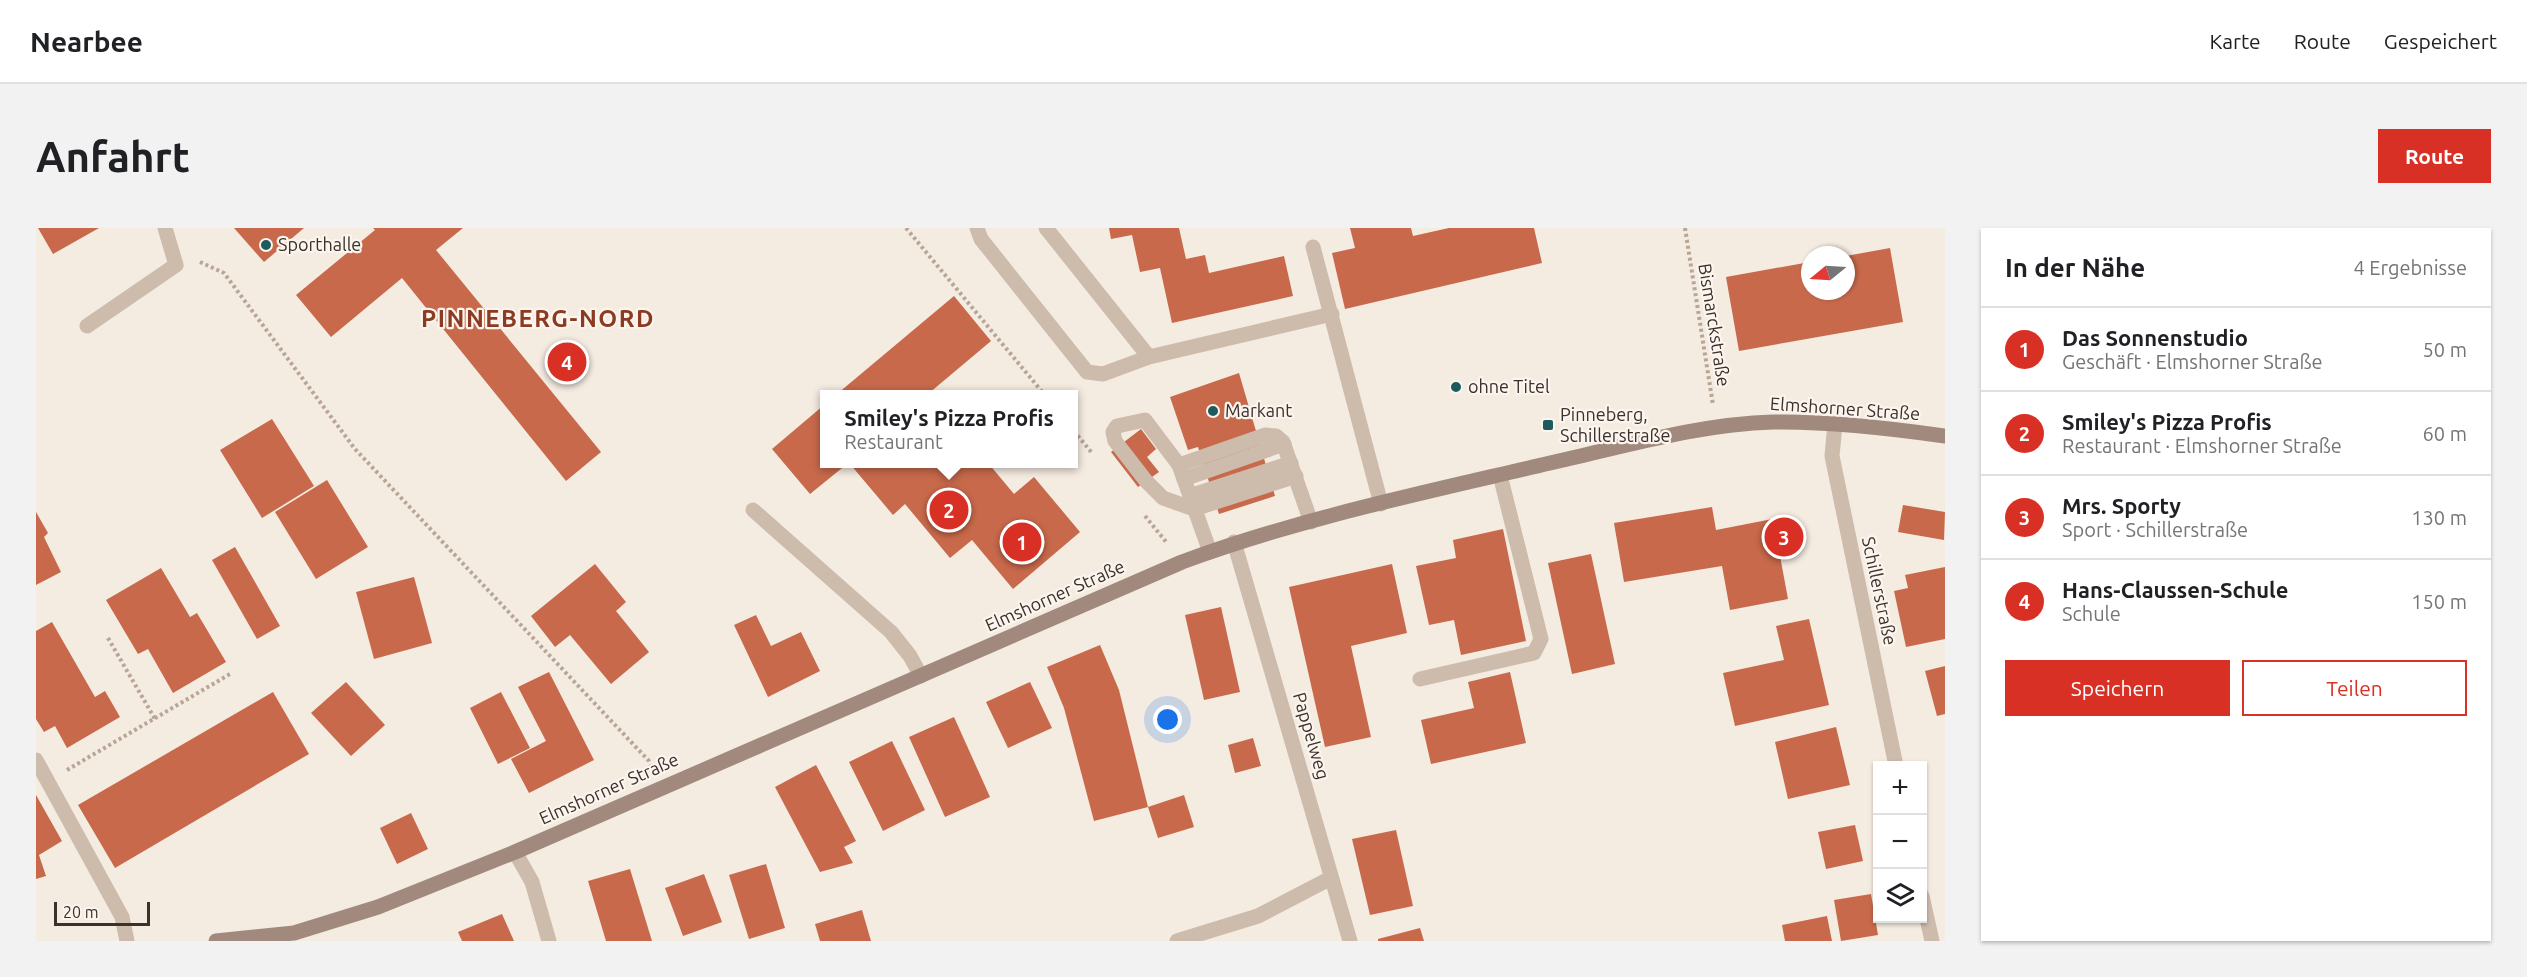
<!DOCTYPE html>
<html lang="de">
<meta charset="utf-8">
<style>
body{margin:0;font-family:Ubuntu,sans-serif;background:#f2f2f2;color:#202124}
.controls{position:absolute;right:18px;bottom:18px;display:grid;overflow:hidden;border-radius:0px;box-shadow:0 2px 4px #0004}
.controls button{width:54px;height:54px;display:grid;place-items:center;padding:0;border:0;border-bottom:2px solid #e0e0e0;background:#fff;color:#202124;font:30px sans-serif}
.compass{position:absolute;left:1765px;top:18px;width:54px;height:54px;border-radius:50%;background:#fff;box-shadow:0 2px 4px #0004;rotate:252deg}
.scale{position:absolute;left:18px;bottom:15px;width:96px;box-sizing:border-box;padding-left:6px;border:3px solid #3b302b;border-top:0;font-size:16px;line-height:21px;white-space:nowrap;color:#3b302b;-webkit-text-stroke:4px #fbf5ee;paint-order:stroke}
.you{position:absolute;left:1132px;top:492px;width:21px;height:21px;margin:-15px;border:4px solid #fff;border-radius:50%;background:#1a73e8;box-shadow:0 0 0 9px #1a73e833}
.badge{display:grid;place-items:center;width:39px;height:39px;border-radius:50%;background:#d93025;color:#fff;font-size:20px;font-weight:700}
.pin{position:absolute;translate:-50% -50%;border:3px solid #fff;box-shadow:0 2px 6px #0006}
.popup{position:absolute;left:784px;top:162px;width:258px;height:78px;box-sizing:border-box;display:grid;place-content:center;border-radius:0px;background:#fff;filter:drop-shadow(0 2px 4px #0005);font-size:20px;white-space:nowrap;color:#757577}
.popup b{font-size:22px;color:#202124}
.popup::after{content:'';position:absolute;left:50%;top:100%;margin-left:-12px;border:12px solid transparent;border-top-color:#fff}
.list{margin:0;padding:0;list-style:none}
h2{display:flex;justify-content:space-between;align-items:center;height:78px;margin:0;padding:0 24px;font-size:26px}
h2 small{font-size:20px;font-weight:400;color:#757577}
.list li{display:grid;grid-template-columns:39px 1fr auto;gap:18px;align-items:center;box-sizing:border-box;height:84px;padding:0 24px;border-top:2px solid #e0e0e0}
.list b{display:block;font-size:22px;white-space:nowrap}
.list p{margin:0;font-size:20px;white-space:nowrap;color:#757577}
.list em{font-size:20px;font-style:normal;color:#757577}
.actions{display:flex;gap:12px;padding:18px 24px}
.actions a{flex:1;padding:14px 0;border:2px solid #d93025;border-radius:0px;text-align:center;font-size:21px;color:#d93025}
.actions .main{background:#d93025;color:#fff}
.icon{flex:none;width:33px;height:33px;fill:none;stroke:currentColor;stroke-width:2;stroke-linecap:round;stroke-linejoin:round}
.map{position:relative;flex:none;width:1909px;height:713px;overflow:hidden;border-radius:0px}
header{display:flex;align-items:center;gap:36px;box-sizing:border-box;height:84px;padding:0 30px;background:#fff;border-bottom:2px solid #e0e0e0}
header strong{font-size:28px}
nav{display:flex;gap:33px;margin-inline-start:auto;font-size:21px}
.intro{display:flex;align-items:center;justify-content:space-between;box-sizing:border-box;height:144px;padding:0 36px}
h1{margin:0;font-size:42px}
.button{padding:15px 27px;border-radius:0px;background:#d93025;color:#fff;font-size:21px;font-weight:700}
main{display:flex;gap:36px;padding:0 36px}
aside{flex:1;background:#fff;border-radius:0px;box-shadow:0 2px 4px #0004}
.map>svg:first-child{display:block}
.building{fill:#c8694b}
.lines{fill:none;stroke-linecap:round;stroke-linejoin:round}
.path{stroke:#b9a596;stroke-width:4;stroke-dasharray:3 3;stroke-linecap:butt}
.service{stroke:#cdbbac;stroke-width:15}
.minor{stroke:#cdbbac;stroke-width:15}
.secondary{stroke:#a18a7d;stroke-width:15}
.poi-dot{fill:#1f5a5e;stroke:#fbf5ee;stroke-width:2}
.labels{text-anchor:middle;stroke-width:4.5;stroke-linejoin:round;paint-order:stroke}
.poi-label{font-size:18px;fill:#3b302b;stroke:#fbf5ee;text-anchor:start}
.street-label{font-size:18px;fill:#3b302b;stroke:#fbf5ee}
.district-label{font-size:24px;font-weight:bold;letter-spacing:1.5px;fill:#8c3b22;stroke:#fbf5ee}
</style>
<header>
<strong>Nearbee</strong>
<nav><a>Karte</a><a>Route</a><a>Gespeichert</a></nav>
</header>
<div class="intro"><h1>Anfahrt</h1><a class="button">Route</a></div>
<main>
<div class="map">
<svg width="1909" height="713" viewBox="0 0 1909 713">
<rect width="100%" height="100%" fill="#f4ebe1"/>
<g class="building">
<path d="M 2,0 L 63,0 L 17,26 Z"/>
<path d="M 198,0 L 268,0 L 228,34 Z"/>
<path d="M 337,0 L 427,0 L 400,22 L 565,224 L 530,253 L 366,50 L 295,109 L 260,67 L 339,2 Z"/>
<path d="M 1073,0 L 1143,0 L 1150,31 L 1169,27 L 1173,45 L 1248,28 L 1257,68 L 1136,95 L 1124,40 L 1104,44 L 1096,7 L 1075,11 Z"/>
<path d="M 1314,0 L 1375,0 L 1377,8 L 1413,0 L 1498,0 L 1506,35 L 1309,81 L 1296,25 L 1319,20 Z"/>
<path d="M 1854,20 L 1867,94 L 1703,123 L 1690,49 L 1774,34 L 1774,63 L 1810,63 L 1810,28 Z"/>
<path d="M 918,68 L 955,113 L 892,166 L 801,166 Z"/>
<path d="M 1203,145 L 1239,268 L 1183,286 L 1162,219 L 1152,222 L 1134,169 Z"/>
<path d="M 788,177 L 788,236 L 811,236 L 774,266 L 736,221 Z"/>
<path d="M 236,191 L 278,258 L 226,290 L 184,222 Z"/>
<path d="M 1105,201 L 1120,221 L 1111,229 L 1123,244 L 1102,259 L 1075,224 Z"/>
<path d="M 814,236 L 953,236 L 978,266 L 998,249 L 1044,304 L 977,361 L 936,312 L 914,330 L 869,276 L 857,287 Z"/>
<path d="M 291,252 L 332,319 L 280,351 L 239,284 Z"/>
<path d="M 1867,277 L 1909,284 L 1908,312 L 1862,304 Z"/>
<path d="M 1676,279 L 1680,302 L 1751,288 L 1758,325 L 1744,328 L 1752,371 L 1694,382 L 1686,338 L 1588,354 L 1578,295 Z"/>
<path d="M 0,284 L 12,305 L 8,309 L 25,344 L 0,357 Z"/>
<path d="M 1467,301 L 1490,413 L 1425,427 L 1418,392 L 1393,397 L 1380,338 L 1420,330 L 1417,312 Z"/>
<path d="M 199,319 L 244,398 L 221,411 L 176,332 Z"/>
<path d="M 1555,326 L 1579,436 L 1536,446 L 1512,335 Z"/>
<path d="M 559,336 L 590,374 L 580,383 L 613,424 L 575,456 L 534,407 L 519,419 L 495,388 Z"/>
<path d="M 1356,336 L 1371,405 L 1315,418 L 1335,509 L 1289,519 L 1253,359 Z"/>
<path d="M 1909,339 L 1909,411 L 1870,419 L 1858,363 L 1872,360 L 1869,347 Z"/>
<path d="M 125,340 L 154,389 L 161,385 L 190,434 L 137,465 L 112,421 L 102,426 L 70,372 Z"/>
<path d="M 378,349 L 396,415 L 338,431 L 320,364 Z"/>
<path d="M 1185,379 L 1204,464 L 1168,472 L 1149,387 Z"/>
<path d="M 720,387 L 735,418 L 765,404 L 784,443 L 732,469 L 698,397 Z"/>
<path d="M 1773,391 L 1793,477 L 1699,498 L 1687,445 L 1748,432 L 1740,398 Z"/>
<path d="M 16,394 L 59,469 L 69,463 L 84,489 L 31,520 L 19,498 L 8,504 L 0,491 L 0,403 Z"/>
<path d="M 1064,417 L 1083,462 L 1112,579 L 1058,593 L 1028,480 L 1011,439 Z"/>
<path d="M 1909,438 L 1909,486 L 1901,488 L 1889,443 Z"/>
<path d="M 513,444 L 558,532 L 493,565 L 475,531 L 510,513 L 482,459 Z"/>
<path d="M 1474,444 L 1490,515 L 1395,536 L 1385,492 L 1438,480 L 1432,454 Z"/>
<path d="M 310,454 L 349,497 L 315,528 L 275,485 Z"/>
<path d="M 994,454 L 1016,500 L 972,520 L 950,474 Z"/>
<path d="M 237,464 L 273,526 L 79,640 L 42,577 Z"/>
<path d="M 465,464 L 494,520 L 462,536 L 434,480 Z"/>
<path d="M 918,489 L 954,569 L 909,589 L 873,509 Z"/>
<path d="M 1800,499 L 1814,557 L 1752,571 L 1739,514 Z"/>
<path d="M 1217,510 L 1225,538 L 1199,545 L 1192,517 Z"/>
<path d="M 856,513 L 889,582 L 847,603 L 813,534 Z"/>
<path d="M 780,537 L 820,613 L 808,619 L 817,635 L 784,644 L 739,559 Z"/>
<path d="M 0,567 L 26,613 L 3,627 L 10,648 L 0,651 Z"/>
<path d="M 1148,567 L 1158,599 L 1122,610 L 1112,579 Z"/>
<path d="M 375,585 L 392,621 L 361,636 L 344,600 Z"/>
<path d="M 1819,597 L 1827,633 L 1790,641 L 1782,604 Z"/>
<path d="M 1360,602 L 1377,678 L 1334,687 L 1316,611 Z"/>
<path d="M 730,636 L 749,700 L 713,711 L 693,647 Z"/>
<path d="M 594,641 L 616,713 L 570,713 L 552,653 Z"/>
<path d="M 668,646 L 686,694 L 647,708 L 629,660 Z"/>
<path d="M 1835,666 L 1842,707 L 1805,713 L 1798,672 Z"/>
<path d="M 826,682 L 835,713 L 784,713 L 779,696 Z"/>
<path d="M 466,686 L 478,713 L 426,713 L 422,704 Z"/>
<path d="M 1791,688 L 1796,713 L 1749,713 L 1746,697 Z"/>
<path d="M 1384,700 L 1388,713 L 1342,713 L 1342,711 Z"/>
</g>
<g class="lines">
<g class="path">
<path d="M 870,0 L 1008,166"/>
<path d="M 1649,0 L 1677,177"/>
<path d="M 164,34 L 188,45 L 319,221 L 613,533 L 616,540"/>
<path d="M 1038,203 L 1056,225"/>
<path d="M 1109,288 L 1131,315"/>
<path d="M 72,410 L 119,491"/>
<path d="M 31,542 L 194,446"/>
</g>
<g class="service">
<path d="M 941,0 L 945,11 L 1051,144 L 1067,146 L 1113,129 L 1296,86"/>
<path d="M 1010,0 L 1113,129"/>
<path d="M 1277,19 L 1345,276"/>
<path d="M 1143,237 L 1109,192 L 1081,198 L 1077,204 L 1079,213 L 1110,253 L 1127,270 L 1158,281 L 1260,248"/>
<path d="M 1148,251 L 1248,216"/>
<path d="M 1154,268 L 1255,235"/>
<path d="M 717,282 L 855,404 L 874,428 L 885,448"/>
<path d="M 1174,324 L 1143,237 L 1229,207 L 1240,208 L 1247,214 L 1275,294"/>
<path d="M 1384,451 L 1498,425 L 1505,411 L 1464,247"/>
<path d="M 0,532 L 86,689 L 91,713"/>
<path d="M 1141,713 L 1222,688 L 1295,650"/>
</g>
<g class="minor">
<path d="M 51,98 L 140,37 L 129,0"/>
<path d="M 1799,196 L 1796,228 L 1860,538"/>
<path d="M 1198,314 L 1314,713"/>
<path d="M 479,624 L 496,654 L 513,713"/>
<path d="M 1886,668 L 1896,713"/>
</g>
<path class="secondary" d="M 180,713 L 258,705 L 342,679 L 479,624 L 1146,334 C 1265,290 1391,264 1514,235 C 1587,219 1662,196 1737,194 C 1794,193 1853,200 1909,208"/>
</g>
<g class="poi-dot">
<circle cx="230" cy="17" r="6"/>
<circle cx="1420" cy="159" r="6"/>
<circle cx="1177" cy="183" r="6"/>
<rect x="1506" y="191" width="12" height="12" rx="3"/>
</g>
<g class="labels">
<g class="poi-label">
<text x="242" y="23">Sporthalle</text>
<text x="1432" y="165">ohne Titel</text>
<text x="1189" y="189">Markant</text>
<text x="1524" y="193">Pinneberg,<tspan x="1524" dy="21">Schillerstraße</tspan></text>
</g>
<g class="street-label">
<text transform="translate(1678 97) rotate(81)" y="6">Bismarckstraße</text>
<text transform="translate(1809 181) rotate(4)" y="6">Elmshorner Straße</text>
<text transform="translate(1843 363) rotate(78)" y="6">Schillerstraße</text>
<text transform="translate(1019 368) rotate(-24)" y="6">Elmshorner Straße</text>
<text transform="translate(1275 508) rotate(74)" y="6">Pappelweg</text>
<text transform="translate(573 561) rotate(-24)" y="6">Elmshorner Straße</text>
</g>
<g class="district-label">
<text x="502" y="99">PINNEBERG-NORD</text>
</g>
</g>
</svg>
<div class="controls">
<button>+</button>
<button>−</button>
<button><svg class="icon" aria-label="layers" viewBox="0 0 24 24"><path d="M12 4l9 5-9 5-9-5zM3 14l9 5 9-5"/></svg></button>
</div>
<svg class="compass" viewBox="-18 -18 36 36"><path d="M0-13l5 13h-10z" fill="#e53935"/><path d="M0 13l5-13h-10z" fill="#757577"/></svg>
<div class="scale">20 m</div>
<div class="you"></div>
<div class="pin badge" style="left:986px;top:314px">1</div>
<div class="pin badge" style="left:913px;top:282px">2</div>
<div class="popup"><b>Smiley's Pizza Profis</b>Restaurant</div>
<div class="pin badge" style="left:1748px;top:309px">3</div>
<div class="pin badge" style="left:531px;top:134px">4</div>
</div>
<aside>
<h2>In der Nähe<small>4 Ergebnisse</small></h2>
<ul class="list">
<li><span class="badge">1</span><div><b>Das Sonnenstudio</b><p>Geschäft · Elmshorner Straße</p></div><em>50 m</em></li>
<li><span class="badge">2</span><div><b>Smiley's Pizza Profis</b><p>Restaurant · Elmshorner Straße</p></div><em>60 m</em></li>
<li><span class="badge">3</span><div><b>Mrs. Sporty</b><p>Sport · Schillerstraße</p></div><em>130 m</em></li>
<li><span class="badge">4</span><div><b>Hans-Claussen-Schule</b><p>Schule</p></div><em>150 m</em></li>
</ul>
<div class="actions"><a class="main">Speichern</a><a>Teilen</a></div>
</aside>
</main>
